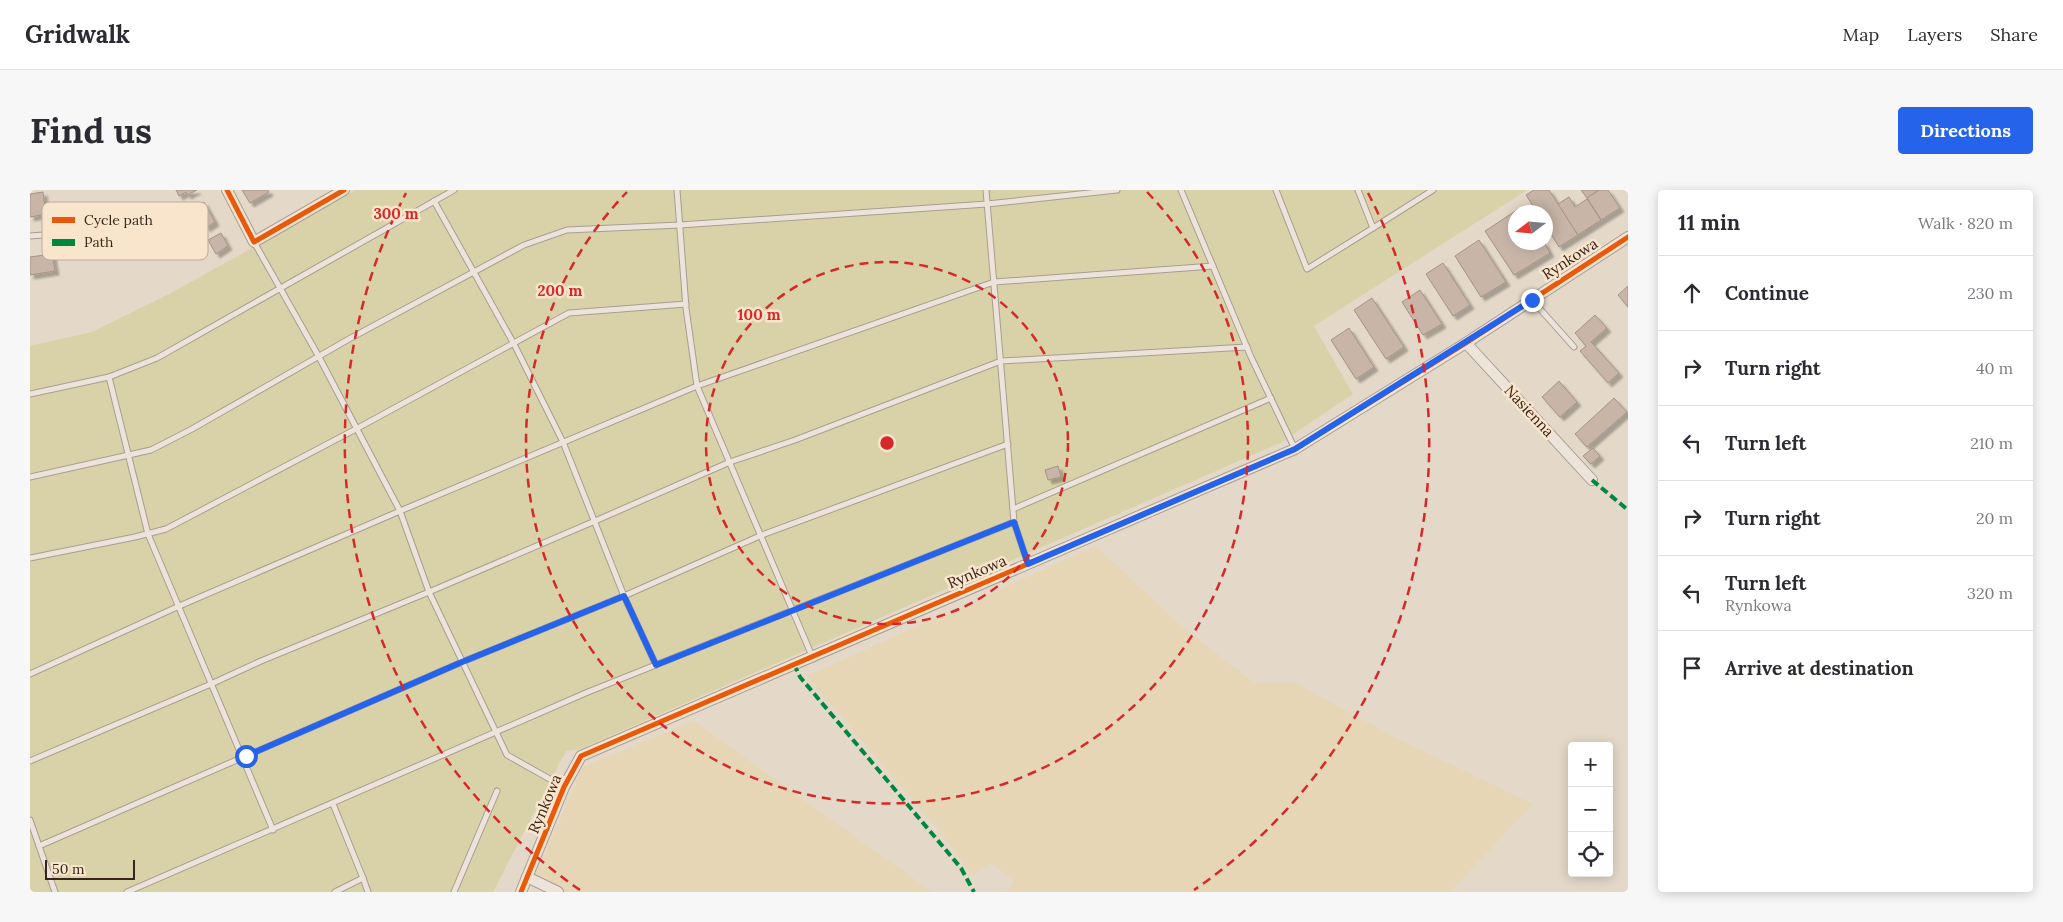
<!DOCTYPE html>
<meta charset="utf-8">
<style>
body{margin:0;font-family:Lora,serif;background:#f7f7f7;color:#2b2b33}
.controls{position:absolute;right:15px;bottom:15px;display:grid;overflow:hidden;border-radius:5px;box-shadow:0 2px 12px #0003}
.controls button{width:45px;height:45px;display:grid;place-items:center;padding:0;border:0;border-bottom:1px solid #e1e1e2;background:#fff;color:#2b2b33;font:25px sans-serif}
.compass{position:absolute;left:1478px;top:15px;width:45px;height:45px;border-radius:50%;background:#fff;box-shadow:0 2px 12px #0003;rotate:254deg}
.scale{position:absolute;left:15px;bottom:12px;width:90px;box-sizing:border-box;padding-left:5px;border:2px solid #38241a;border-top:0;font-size:14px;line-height:18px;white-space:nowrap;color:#38241a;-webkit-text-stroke:4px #f8e5cb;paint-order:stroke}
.stop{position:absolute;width:15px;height:15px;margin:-11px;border:4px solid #2563eb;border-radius:50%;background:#fff}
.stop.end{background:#2563eb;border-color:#fff;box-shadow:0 1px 5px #0008}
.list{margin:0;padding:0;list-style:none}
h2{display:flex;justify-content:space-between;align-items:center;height:65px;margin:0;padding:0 20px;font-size:21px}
h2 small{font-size:16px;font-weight:400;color:#7c7c81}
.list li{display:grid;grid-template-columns:32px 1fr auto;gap:15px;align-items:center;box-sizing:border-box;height:75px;padding:0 20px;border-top:1px solid #e1e1e2}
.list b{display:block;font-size:19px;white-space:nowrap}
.list p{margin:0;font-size:16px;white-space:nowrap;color:#7c7c81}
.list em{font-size:16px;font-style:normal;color:#7c7c81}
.icon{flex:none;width:28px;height:28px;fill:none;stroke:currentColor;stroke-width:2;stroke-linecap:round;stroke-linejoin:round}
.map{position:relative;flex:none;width:1598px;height:702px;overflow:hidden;border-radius:5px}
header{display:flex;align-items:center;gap:30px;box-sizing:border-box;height:70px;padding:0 25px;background:#fff;border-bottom:1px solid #e1e1e2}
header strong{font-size:24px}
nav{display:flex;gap:28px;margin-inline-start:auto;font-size:18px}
.intro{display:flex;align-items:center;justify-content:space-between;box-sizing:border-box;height:120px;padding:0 30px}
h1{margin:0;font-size:35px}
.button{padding:12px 22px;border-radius:5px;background:#2563eb;color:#fff;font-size:18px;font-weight:700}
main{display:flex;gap:30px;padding:0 30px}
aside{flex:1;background:#fff;border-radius:5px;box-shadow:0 2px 12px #0003}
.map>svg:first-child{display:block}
.farmland{fill:#e6d6b6}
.green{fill:#d9d2a8}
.building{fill:#c8b5a8;stroke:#a49387;filter:url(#shadow)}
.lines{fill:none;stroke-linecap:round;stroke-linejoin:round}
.lane-casing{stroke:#a99d92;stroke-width:7}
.street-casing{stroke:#a99d92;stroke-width:12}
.lane{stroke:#ece4db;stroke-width:5}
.street{stroke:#ece4db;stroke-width:10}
.quiet{stroke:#00873e;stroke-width:4;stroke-dasharray:8 4;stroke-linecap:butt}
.cycleway-casing{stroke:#f8e5cb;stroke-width:8}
.cycleway{stroke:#e8590c;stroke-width:5}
.route{stroke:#2563eb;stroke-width:6}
.ring{fill:none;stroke:#d62828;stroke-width:2.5;stroke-dasharray:9 6}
.labels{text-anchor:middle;stroke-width:5;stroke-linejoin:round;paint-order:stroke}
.street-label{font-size:15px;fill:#38241a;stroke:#f8e5cb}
.key{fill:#f8e5cb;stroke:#beab96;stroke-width:1}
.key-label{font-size:14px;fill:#38241a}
.centre{fill:#d62828;stroke:#f8e5cb;stroke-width:2.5}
.ring-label{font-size:15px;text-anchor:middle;font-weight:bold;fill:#d62828;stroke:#f8e5cb;stroke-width:5;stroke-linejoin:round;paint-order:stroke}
</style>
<header>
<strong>Gridwalk</strong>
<nav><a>Map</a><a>Layers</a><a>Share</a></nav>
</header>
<div class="intro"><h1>Find us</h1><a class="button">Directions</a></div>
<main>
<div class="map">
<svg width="1598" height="702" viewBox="0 0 1598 702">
<defs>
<filter id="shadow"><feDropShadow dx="4" dy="4" stdDeviation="1" flood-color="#0004"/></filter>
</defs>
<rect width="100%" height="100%" fill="#e4d8c8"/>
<g class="farmland">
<path d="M 1066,356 L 1148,433 L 1224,493 L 1266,493 L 1364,547 L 1503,614 L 1420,702 L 975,702 L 985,691 L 961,673 L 942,685 L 914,647 L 777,486 Z"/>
<path d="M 664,531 L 902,702 L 534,702 L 505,688 L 553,577 Z"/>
</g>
<path class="green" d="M 326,0 L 1497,0 L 1284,136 L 1323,204 L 1250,253 L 550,559 L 536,561 L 463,702 L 0,702 L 0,156 L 62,142 L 143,102 Z"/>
<g class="building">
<path d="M 146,0 L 167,0 L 157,5 L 156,2 L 149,6 Z"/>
<path d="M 212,0 L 238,0 L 239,2 L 220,13 Z"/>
<path d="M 1504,0 L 1519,0 L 1548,45 L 1529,57 L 1516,36 L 1516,22 L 1507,22 L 1496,5 Z"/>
<path d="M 1551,0 L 1569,0 L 1557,8 Z"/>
<path d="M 1569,0 L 1578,0 L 1590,18 L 1571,30 L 1557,8 Z"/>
<path d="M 13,2 L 16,24 L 0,27 L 0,4 Z"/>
<path d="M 1539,7 L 1545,17 L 1557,9 L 1571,30 L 1548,45 L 1528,14 Z"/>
<path d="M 174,12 L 185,32 L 176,38 L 173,32 L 169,34 L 161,20 Z"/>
<path d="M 1487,20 L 1489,22 L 1486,22 L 1486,52 L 1489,52 L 1494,59 L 1504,52 L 1508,56 L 1514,52 L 1520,63 L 1484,85 L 1455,41 Z"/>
<path d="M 191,43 L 198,56 L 186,64 L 178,50 Z"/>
<path d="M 1449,50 L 1476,92 L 1451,107 L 1425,66 Z"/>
<path d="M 22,64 L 25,81 L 0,85 L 0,67 Z"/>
<path d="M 1413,73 L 1440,115 L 1423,126 L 1396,84 Z"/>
<path d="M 1598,96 L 1598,117 L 1588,105 Z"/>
<path d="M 1390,100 L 1412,134 L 1393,145 L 1372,112 Z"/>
<path d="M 1342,108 L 1374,157 L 1356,169 L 1324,120 Z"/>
<path d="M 1565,125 L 1577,138 L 1561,152 L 1589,183 L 1578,193 L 1550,161 L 1556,156 L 1545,143 Z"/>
<path d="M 1319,138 L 1344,177 L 1326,189 L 1301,150 Z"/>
<path d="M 1529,191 L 1547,212 L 1530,227 L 1512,207 Z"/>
<path d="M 1584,208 L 1597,222 L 1557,257 L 1545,244 Z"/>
<path d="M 1563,258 L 1570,266 L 1561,274 L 1553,266 Z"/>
<path d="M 1028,276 L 1031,287 L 1018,290 L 1015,280 Z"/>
</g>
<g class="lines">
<g class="lane-casing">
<g id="lane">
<path d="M 647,0 L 656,118 L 667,196 L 782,466"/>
<path d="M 956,0 L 984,332 L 998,374"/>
<path d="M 1151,0 L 1221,167 L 1265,259"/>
<path d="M 1246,0 L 1277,79 L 1343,38 L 1328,0"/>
<path d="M 404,11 L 484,154 L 533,252 L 594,406 L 626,475"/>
<path d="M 1343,38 L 1403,0"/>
<path d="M 0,46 L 13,45"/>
<path d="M 224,52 L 289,167 L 370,321 L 399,402 L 477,565 L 534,597"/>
<path d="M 1502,110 L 1544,157"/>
<path d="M 79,187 L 118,344 L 243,640"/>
<path d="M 0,204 L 79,187 L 127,168 L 424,0"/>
<path d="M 0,287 L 121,260 L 162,239 L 319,149 L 494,55 L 537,40 L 650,35 L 957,14 L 1087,0"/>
<path d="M 983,319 L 1241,208"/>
<path d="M 0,368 L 105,347 L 136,339 L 326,239 L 539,123 L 656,114"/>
<path d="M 0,484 L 147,417 L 370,321 L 667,196 L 964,92 L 1183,76"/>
<path d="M 0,571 L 181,494 L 231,471 L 399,402 L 565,331 L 700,272 L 765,250 L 971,171 L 1217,157"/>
<path d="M 303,614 L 333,688 L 305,702"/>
<path d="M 0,630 L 25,702"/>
<path d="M 9,656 L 432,472 L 594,406 L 732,345 L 978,254"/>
<path d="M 333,688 L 338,702"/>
<path d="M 97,702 L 558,502 L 984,332"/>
<path d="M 424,702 L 467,601"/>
</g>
</g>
<g class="street-casing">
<g id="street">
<path d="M 197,0 L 224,52 L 314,0"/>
<path d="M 1436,153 L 1562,290"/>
<path d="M 497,687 L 528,702"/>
<path d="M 491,702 L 534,597 L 551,566 L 1265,259 L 1436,153 L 1598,47"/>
</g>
</g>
<use href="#lane" class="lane"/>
<use href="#street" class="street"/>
<g class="quiet">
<path d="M 1562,290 L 1598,320"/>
<path d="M 764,474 L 770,487 L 931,678 L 944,702"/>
</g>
<g class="cycleway-casing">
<g id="cycleway">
<path d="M 197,0 L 224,52 L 314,0"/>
<path d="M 491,702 L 534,597 L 551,566 L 1265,259 L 1436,153 L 1598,47"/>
</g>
</g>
<use href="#cycleway" class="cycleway"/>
</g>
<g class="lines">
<path class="route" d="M 216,566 L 432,472 L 594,406 L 626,475 L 984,332 L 998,374 L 1265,259 L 1502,110"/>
</g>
<g class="ring">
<circle cx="857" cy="253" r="181"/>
<path d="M1117 2A361 361 0 1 1 597 2"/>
<path d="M550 700A542 542 0 0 1 376 3M1338 3A542 542 0 0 1 1164 700"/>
</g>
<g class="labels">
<g class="street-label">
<text transform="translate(1540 69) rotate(-33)" y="5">Rynkowa</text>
<text transform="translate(1499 221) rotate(47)" y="5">Nasienna</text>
<text transform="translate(947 382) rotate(-23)" y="5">Rynkowa</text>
<text transform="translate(515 614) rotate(-67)" y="5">Rynkowa</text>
</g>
</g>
<rect x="12" y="12" width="166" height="58" rx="8" class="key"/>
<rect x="22" y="27" width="23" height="6" fill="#e8590c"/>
<rect x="22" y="49" width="23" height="7" fill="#00873e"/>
<g class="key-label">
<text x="54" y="35">Cycle path</text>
<text x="54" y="57">Path</text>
</g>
<circle cx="857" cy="253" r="8" class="centre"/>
<g class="ring-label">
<text x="366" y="29">300 m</text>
<text x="530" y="106">200 m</text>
<text x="729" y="130">100 m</text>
</g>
</svg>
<div class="controls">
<button>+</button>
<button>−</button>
<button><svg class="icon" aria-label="locate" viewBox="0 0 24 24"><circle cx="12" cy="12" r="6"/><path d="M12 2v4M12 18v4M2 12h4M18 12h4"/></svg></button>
</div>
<svg class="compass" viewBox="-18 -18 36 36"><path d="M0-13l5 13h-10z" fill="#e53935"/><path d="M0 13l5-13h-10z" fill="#7c7c81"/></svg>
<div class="scale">50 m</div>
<div class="stop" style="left:216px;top:566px"></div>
<div class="stop end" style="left:1502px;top:110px"></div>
</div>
<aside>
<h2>11 min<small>Walk · 820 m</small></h2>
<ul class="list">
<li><svg class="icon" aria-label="ahead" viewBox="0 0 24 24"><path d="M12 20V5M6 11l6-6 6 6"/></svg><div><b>Continue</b></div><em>230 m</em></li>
<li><svg class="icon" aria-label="right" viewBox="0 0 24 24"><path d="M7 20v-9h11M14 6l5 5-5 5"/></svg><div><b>Turn right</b></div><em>40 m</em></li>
<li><svg class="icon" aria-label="left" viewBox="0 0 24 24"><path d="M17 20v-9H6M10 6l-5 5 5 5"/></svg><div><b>Turn left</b></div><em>210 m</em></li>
<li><svg class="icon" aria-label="right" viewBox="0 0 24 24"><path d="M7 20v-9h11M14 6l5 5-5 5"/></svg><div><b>Turn right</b></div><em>20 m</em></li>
<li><svg class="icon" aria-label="left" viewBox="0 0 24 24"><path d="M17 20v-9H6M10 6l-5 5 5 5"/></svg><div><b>Turn left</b><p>Rynkowa</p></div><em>320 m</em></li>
<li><svg class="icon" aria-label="arrive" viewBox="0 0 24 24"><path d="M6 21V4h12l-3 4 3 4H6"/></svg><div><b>Arrive at destination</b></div></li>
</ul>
</aside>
</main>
